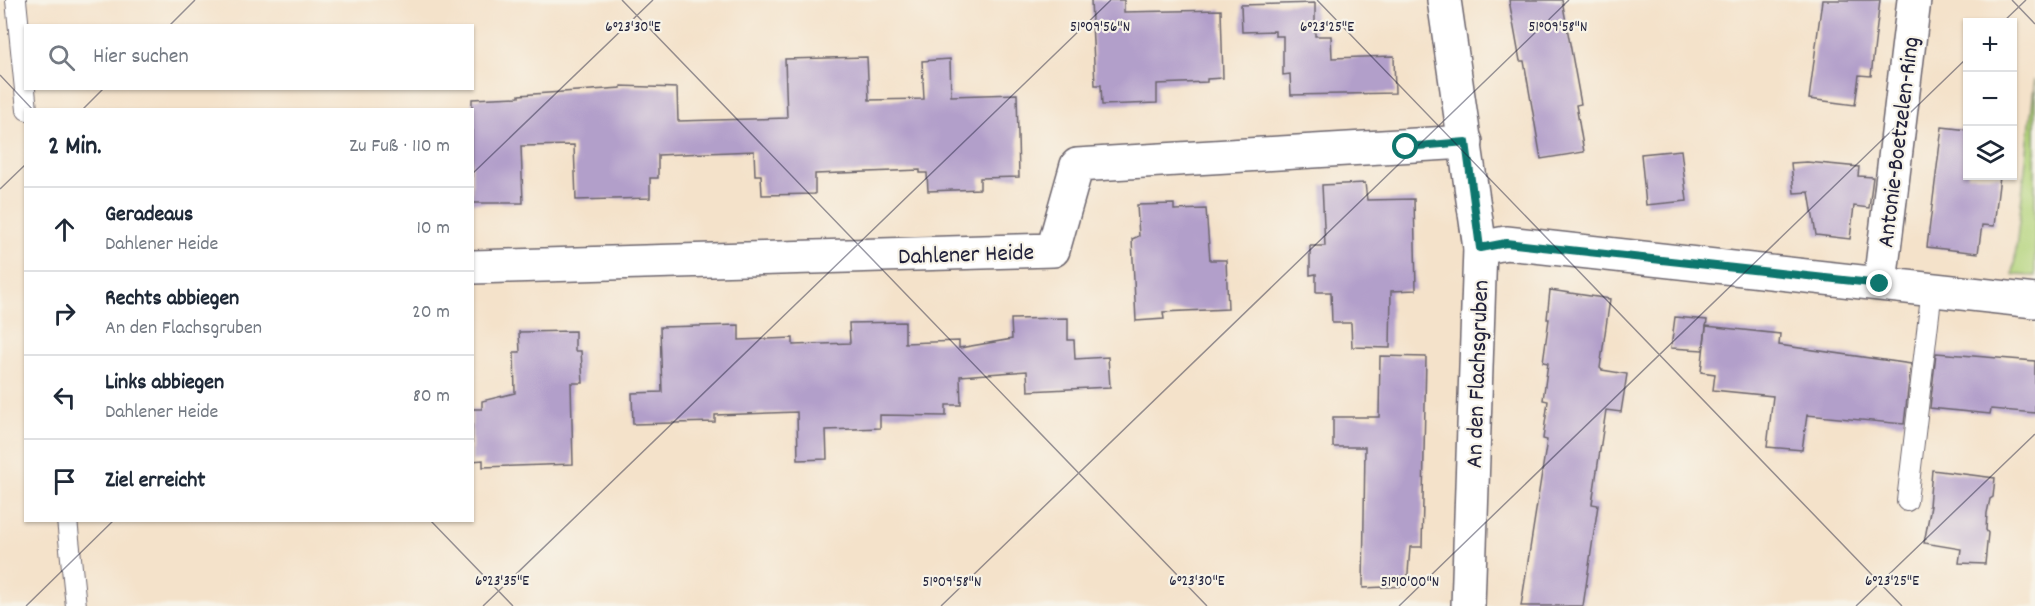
<!DOCTYPE html>
<html lang="de">
<meta charset="utf-8">
<style>
body{margin:0;font-family:Dekko,sans-serif;background:#f2f2f3;color:#1f2937}
.controls{position:absolute;right:18px;top:18px;display:grid;overflow:hidden;border-radius:0px;box-shadow:0 2px 4px #0004}
.controls button{width:54px;height:54px;display:grid;place-items:center;padding:0;border:0;border-bottom:2px solid #e0e1e3;background:#fff;color:#1f2937;font:30px sans-serif}
.stop{position:absolute;width:18px;height:18px;margin:-14px;border:4px solid #0f766e;border-radius:50%;background:#fff}
.stop.end{background:#0f766e;border-color:#fff;box-shadow:0 2px 6px #0008}
.list{margin:0;padding:0;list-style:none}
h2{display:flex;justify-content:space-between;align-items:center;height:78px;margin:0;padding:0 24px;font-size:26px}
h2 small{font-size:20px;font-weight:400;color:#747a83}
.list li{display:grid;grid-template-columns:39px 1fr auto;gap:18px;align-items:center;box-sizing:border-box;height:84px;padding:0 24px;border-top:2px solid #e0e1e3}
.list b{display:block;font-size:22px;white-space:nowrap}
.list p{margin:0;font-size:20px;white-space:nowrap;color:#747a83}
.list em{font-size:20px;font-style:normal;color:#747a83}
.icon{flex:none;width:33px;height:33px;fill:none;stroke:currentColor;stroke-width:2;stroke-linecap:round;stroke-linejoin:round}
.map{position:relative;flex:none;width:2035px;height:606px;overflow:hidden}
.search{position:absolute;background:#fff;box-shadow:0 2px 4px #0004;left:24px;top:24px;width:450px;height:66px;display:flex;align-items:center;gap:15px;box-sizing:border-box;padding:0 21px;border-radius:0px;color:#747a83;font-size:22px}
.panel{position:absolute;background:#fff;box-shadow:0 2px 4px #0004;left:24px;top:108px;width:450px;height:414px;border-radius:0px}
.map>svg:first-child{display:block}
.green{fill:#b2d37a;stroke:#6a7a5a;stroke-width:1.5}
.building{fill:#b29fca}
.lines{fill:none;stroke-linecap:round;stroke-linejoin:round}
.lane-casing{stroke:#6c656d;stroke-width:22}
.street-casing{stroke:#6c656d;stroke-width:36}
.lane{stroke:#fff;stroke-width:20}
.street{stroke:#fff;stroke-width:33}
.route{stroke:#0f766e;stroke-width:8}
.ticks{fill:none;stroke:#22223b;stroke-width:1.5;stroke-opacity:0.45}
.labels{text-anchor:middle;stroke-width:4.5;stroke-linejoin:round;paint-order:stroke}
.street-label{font-size:24px;fill:#22223b;stroke:#f7f3e8}
.ticks-label{font-size:15px;text-anchor:middle;fill:#22223b;stroke:#f7f3e8;stroke-width:4.5;stroke-linejoin:round;paint-order:stroke}
</style>
<div class="map">
<svg width="2035" height="606" viewBox="0 0 2035 606">
<rect width="100%" height="100%" fill="#f7f3e8"/>
<filter id="ink" filterUnits="userSpaceOnUse"><feTurbulence type="fractalNoise" baseFrequency=".0167" numOctaves="2"/><feDisplacementMap in="SourceGraphic" scale="12" xChannelSelector="R" yChannelSelector="G"/><feConvolveMatrix kernelMatrix="1 2 1 2 8 2 1 2 1" color-interpolation-filters="sRGB"/></filter>
<filter id="wash" filterUnits="userSpaceOnUse"><feTurbulence type="fractalNoise" baseFrequency=".008" numOctaves="4" result="noise"/><feDisplacementMap in="SourceGraphic" scale="24" xChannelSelector="R" yChannelSelector="G"/><feGaussianBlur stdDeviation="1.35" result="paint"/><feColorMatrix in="noise" values="0 0 0 0 0 0 0 0 0 0 0 0 0 0 0 0 0 1.4 0 .05"/><feComposite in="paint" operator="in"/></filter>
<g filter="url(#wash)">
<rect width="100%" height="100%" fill="#f4e2ca"/>
<path class="green" d="M 2035,79 L 2035,276 L 2013,275 Z"/>
<g id="blocks">
<g class="building">
<path d="M 1091,0 L 1124,0 L 1124,12 L 1221,10 L 1223,78 L 1207,79 L 1207,82 L 1157,84 L 1157,103 L 1102,105 L 1101,85 L 1095,85 Z"/>
<path d="M 1509,0 L 1562,0 L 1581,104 L 1576,105 L 1584,152 L 1541,159 L 1524,61 L 1520,61 Z"/>
<path d="M 1822,0 L 1880,0 L 1871,76 L 1859,75 L 1855,105 L 1809,99 Z"/>
<path d="M 1315,3 L 1315,36 L 1331,36 L 1332,58 L 1394,56 L 1395,93 L 1291,95 L 1290,74 L 1283,75 L 1283,36 L 1275,36 L 1275,31 L 1242,32 L 1241,5 Z"/>
<path d="M 867,57 L 869,100 L 924,99 L 922,61 L 950,59 L 951,96 L 1017,94 L 1019,177 L 980,178 L 980,189 L 928,191 L 927,173 L 920,173 L 920,170 L 815,174 L 815,194 L 762,195 L 761,175 L 755,175 L 754,151 L 658,155 L 658,178 L 650,178 L 650,198 L 576,200 L 574,145 L 521,146 L 523,203 L 472,203 L 472,99 L 519,97 L 519,95 L 621,88 L 621,86 L 677,88 L 678,121 L 787,118 L 785,59 Z"/>
<path d="M 1942,127 L 1968,130 L 1968,176 L 2000,176 L 1994,226 L 1982,225 L 1978,253 L 1927,247 Z"/>
<path d="M 1681,150 L 1687,201 L 1646,205 L 1641,154 Z"/>
<path d="M 1807,162 L 1859,167 L 1858,176 L 1873,177 L 1869,208 L 1854,206 L 1850,239 L 1816,235 L 1809,192 L 1794,193 L 1791,163 Z"/>
<path d="M 1365,183 L 1367,200 L 1414,199 L 1416,290 L 1391,291 L 1390,348 L 1352,347 L 1351,323 L 1332,323 L 1331,292 L 1316,292 L 1316,274 L 1310,275 L 1310,246 L 1325,246 L 1322,185 Z"/>
<path d="M 1174,204 L 1174,210 L 1206,209 L 1210,260 L 1226,260 L 1228,309 L 1163,312 L 1164,319 L 1136,321 L 1132,239 L 1139,236 L 1137,205 Z"/>
<path d="M 1550,290 L 1610,299 L 1600,368 L 1602,370 L 1627,374 L 1621,412 L 1606,410 L 1592,504 L 1598,505 L 1583,606 L 1521,606 L 1547,440 L 1543,439 L 1548,401 L 1543,400 L 1548,363 L 1543,362 L 1549,319 L 1547,319 Z"/>
<path d="M 1675,317 L 1707,320 L 1703,350 L 1671,348 Z"/>
<path d="M 1068,318 L 1068,340 L 1074,340 L 1075,359 L 1108,357 L 1110,387 L 1028,391 L 1027,371 L 960,376 L 961,405 L 946,405 L 946,416 L 880,415 L 880,428 L 826,430 L 827,459 L 798,460 L 797,412 L 715,415 L 715,422 L 633,424 L 632,393 L 662,392 L 660,327 L 739,325 L 739,340 L 793,338 L 793,345 L 850,343 L 849,323 L 905,322 L 905,343 L 959,341 L 959,348 L 1012,339 L 1011,319 Z"/>
<path d="M 1706,326 L 1780,334 L 1779,345 L 1911,364 L 1904,424 L 1807,415 L 1802,450 L 1767,447 L 1773,396 L 1713,390 L 1715,374 L 1701,372 Z"/>
<path d="M 575,331 L 575,351 L 581,351 L 583,383 L 571,383 L 573,464 L 483,467 L 483,460 L 472,461 L 472,409 L 482,409 L 482,401 L 515,393 L 514,352 L 520,352 L 519,332 Z"/>
<path d="M 1936,353 L 2035,361 L 2035,413 L 1991,409 L 1990,414 L 1930,408 Z"/>
<path d="M 1380,356 L 1426,357 L 1422,547 L 1410,547 L 1407,586 L 1363,588 L 1365,447 L 1333,447 L 1333,417 L 1379,417 Z"/>
<path d="M 1932,470 L 1995,478 L 1993,497 L 1990,499 L 1987,513 L 1986,530 L 1988,533 L 1985,564 L 1959,563 L 1961,549 L 1924,543 L 1931,506 L 1929,506 Z"/>
</g>
</g>
</g>
<g filter="url(#ink)">
<use href="#blocks" fill-opacity="0" stroke="#6c656d" stroke-width="1.5"/>
<g class="lines">
<g class="lane-casing">
<g id="lane">
<path d="M 16,0 L 27,110"/>
<path d="M 1907,501 L 1932,289"/>
<path d="M 67,520 L 76,606"/>
</g>
</g>
<g class="street-casing">
<g id="street">
<path d="M 1444,0 L 1480,248 L 1468,606"/>
<path d="M 1480,248 L 1506,243 L 2035,301"/>
<path d="M 472,267 L 1053,250 L 1077,165 L 1466,142"/>
<path d="M 1880,283 L 1914,0"/>
</g>
</g>
<use href="#lane" class="lane"/>
<use href="#street" class="street"/>
</g>
</g>
<g class="lines" filter="url(#ink)">
<path class="route" d="M 1406,147 L 1466,142 L 1480,248 L 1506,243 L 1880,284"/>
</g>
<path class="ticks" d="M 622,0 L 1207,606M 1317,0 L 1902,606M 2012,0 L 2035,24M 2003,22 L 2026,0M 169,26 L 195,0M 0,75 L 33,110M 82,110 L 104,88M 472,174 L 653,0M 0,189 L 26,164M 430,520 L 513,606M 26,606 L 114,520M 483,606 L 1111,0M 941,606 L 1569,0M 1399,606 L 1968,57M 1856,606 L 2035,434"/>
<g class="labels">
<g class="street-label">
<text transform="translate(1897 142) rotate(-83)" y="8">Antonie-Boetzelen-Ring</text>
<text transform="translate(966 253) rotate(-2)" y="8">Dahlener Heide</text>
<text transform="translate(1476 374) rotate(-88)" y="8">An den Flachsgruben</text>
</g>
</g>
<g class="ticks-label">
<text x="1100" y="31">51°09'56"N</text>
<text x="1558" y="31">51°09'58"N</text>
<text x="633" y="31">6°23'30"E</text>
<text x="1327" y="31">6°23'25"E</text>
<text x="502" y="585">6°23'35"E</text>
<text x="1197" y="585">6°23'30"E</text>
<text x="1892" y="585">6°23'25"E</text>
<text x="952" y="586">51°09'58"N</text>
<text x="1410" y="586">51°10'00"N</text>
</g>
</svg>
<div class="controls">
<button>+</button>
<button>−</button>
<button><svg class="icon" aria-label="layers" viewBox="0 0 24 24"><path d="M12 4l9 5-9 5-9-5zM3 14l9 5 9-5"/></svg></button>
</div>
<div class="stop" style="left:1406px;top:147px"></div>
<div class="stop end" style="left:1880px;top:284px"></div>
<div class="search"><svg class="icon" aria-label="search" viewBox="0 0 24 24"><circle cx="10" cy="10" r="6"/><path d="M15 15l6 6"/></svg>Hier suchen</div>
<section class="panel">
<h2>2 Min.<small>Zu Fuß · 110 m</small></h2>
<ul class="list">
<li><svg class="icon" aria-label="ahead" viewBox="0 0 24 24"><path d="M12 20V5M6 11l6-6 6 6"/></svg><div><b>Geradeaus</b><p>Dahlener Heide</p></div><em>10 m</em></li>
<li><svg class="icon" aria-label="right" viewBox="0 0 24 24"><path d="M7 20v-9h11M14 6l5 5-5 5"/></svg><div><b>Rechts abbiegen</b><p>An den Flachsgruben</p></div><em>20 m</em></li>
<li><svg class="icon" aria-label="left" viewBox="0 0 24 24"><path d="M17 20v-9H6M10 6l-5 5 5 5"/></svg><div><b>Links abbiegen</b><p>Dahlener Heide</p></div><em>80 m</em></li>
<li><svg class="icon" aria-label="arrive" viewBox="0 0 24 24"><path d="M6 21V4h12l-3 4 3 4H6"/></svg><div><b>Ziel erreicht</b></div></li>
</ul>
</section>
</div>
